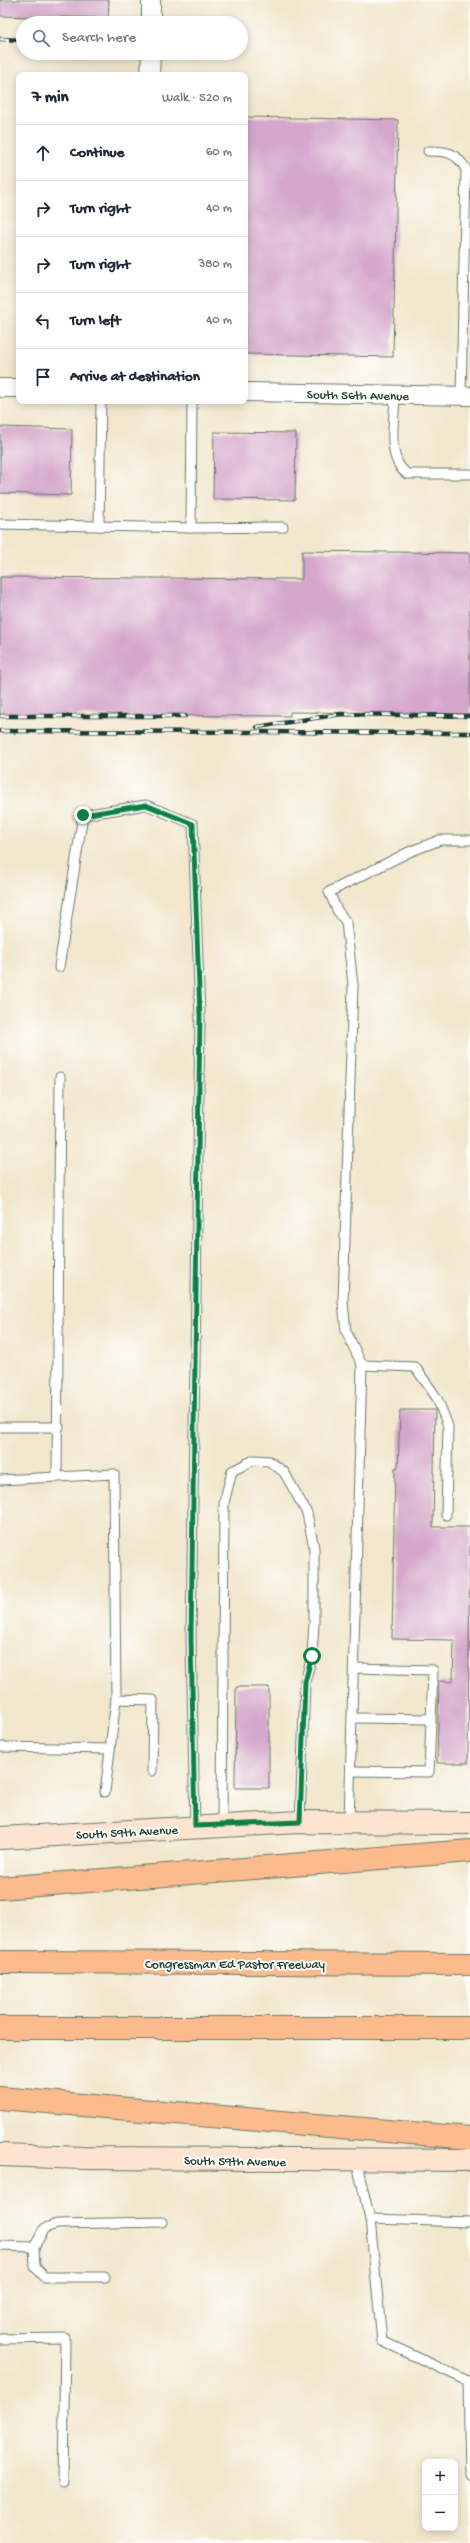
<!DOCTYPE html>
<meta charset="utf-8">
<style>
body{margin:0;font-family:"Gochi Hand",sans-serif;background:#f6f6f7;color:#1f2937}
.controls{position:absolute;right:12px;bottom:12px;display:grid;overflow:hidden;border-radius:8px;box-shadow:0 2px 10px #0003}
.controls button{width:36px;height:36px;display:grid;place-items:center;padding:0;border:0;border-bottom:1px solid #e0e1e3;background:#fff;color:#1f2937;font:20px sans-serif}
.stop{position:absolute;width:12px;height:12px;margin:-9px;border:3px solid #0b8043;border-radius:50%;background:#fff}
.stop.end{background:#0b8043;border-color:#fff;box-shadow:0 1px 4px #0008}
.list{margin:0;padding:0;list-style:none}
h2{display:flex;justify-content:space-between;align-items:center;height:52px;margin:0;padding:0 16px;font-size:17px}
h2 small{font-size:13px;font-weight:400;color:#747a83}
.list li{display:grid;grid-template-columns:26px 1fr auto;gap:12px;align-items:center;box-sizing:border-box;height:56px;padding:0 16px;border-top:1px solid #e0e1e3}
.list b{display:block;font-size:15px;white-space:nowrap}
.list em{font-size:13px;font-style:normal;color:#747a83}
.icon{flex:none;width:22px;height:22px;fill:none;stroke:currentColor;stroke-width:2;stroke-linecap:round;stroke-linejoin:round}
.map{position:relative;flex:none;width:470px;height:2543px;overflow:hidden}
.search{position:absolute;background:#fff;box-shadow:0 2px 10px #0003;left:16px;top:16px;width:232px;height:44px;display:flex;align-items:center;gap:10px;box-sizing:border-box;padding:0 14px;border-radius:22px;color:#747a83;font-size:15px}
.panel{position:absolute;background:#fff;box-shadow:0 2px 10px #0003;left:16px;top:72px;width:232px;height:332px;border-radius:8px}
.map>svg:first-child{display:block}
.building{fill:#d4a6cc}
.lines{fill:none;stroke-linecap:round;stroke-linejoin:round}
.lane-casing{stroke:#69786a;stroke-width:11}
.street-casing{stroke:#69786a;stroke-width:20}
.secondary-casing{stroke:#69786a;stroke-width:24}
.highway-casing{stroke:#69786a;stroke-width:24}
.lane{stroke:#fff;stroke-width:9}
.street{stroke:#fff;stroke-width:18}
.secondary{stroke:#fde4d1;stroke-width:22}
.highway{stroke:#fbbb8c;stroke-width:22}
.rail-casing{stroke:#1f3d34;stroke-width:4.5}
.rail{stroke:#fdfcf7;stroke-width:3;stroke-dasharray:9;stroke-linecap:butt}
.route{stroke:#0b8043;stroke-width:5}
.labels{text-anchor:middle;stroke-width:4;stroke-linejoin:round;paint-order:stroke}
.street-label{font-size:13px;fill:#1f3d34;stroke:#fdfcf7}
</style>
<div class="map">
<svg width="470" height="2543" viewBox="0 0 470 2543">
<rect width="100%" height="100%" fill="#fdfcf7"/>
<filter id="ink" filterUnits="userSpaceOnUse"><feTurbulence type="fractalNoise" baseFrequency=".025" numOctaves="2"/><feDisplacementMap in="SourceGraphic" scale="8" xChannelSelector="R" yChannelSelector="G"/><feConvolveMatrix kernelMatrix="1 2 1 2 8 2 1 2 1" color-interpolation-filters="sRGB"/></filter>
<filter id="wash" filterUnits="userSpaceOnUse"><feTurbulence type="fractalNoise" baseFrequency=".012" numOctaves="4" result="noise"/><feDisplacementMap in="SourceGraphic" scale="16" xChannelSelector="R" yChannelSelector="G"/><feGaussianBlur stdDeviation="0.9" result="paint"/><feColorMatrix in="noise" values="0 0 0 0 0 0 0 0 0 0 0 0 0 0 0 0 0 1.4 0 .05"/><feComposite in="paint" operator="in"/></filter>
<g filter="url(#wash)">
<rect width="100%" height="100%" fill="#f2e7cd"/>
<g id="blocks">
<g class="building">
<path d="M 0,0 L 109,0 L 108,18 L 61,17 L 61,23 L 43,23 L 43,17 L 0,16 Z"/>
<path d="M 245,117 L 398,120 L 393,357 L 245,354 Z"/>
<path d="M 0,427 L 72,429 L 71,495 L 0,493 Z"/>
<path d="M 214,432 L 296,433 L 295,500 L 213,499 Z"/>
<path d="M 302,551 L 470,553 L 470,714 L 290,712 L 290,716 L 0,715 L 0,577 L 302,579 Z"/>
<path d="M 400,1410 L 435,1410 L 433,1527 L 470,1527 L 468,1763 L 437,1763 L 439,1681 L 453,1682 L 454,1640 L 392,1639 L 395,1468 L 398,1468 Z"/>
<path d="M 236,1687 L 269,1687 L 269,1788 L 235,1788 Z"/>
</g>
</g>
</g>
<g filter="url(#ink)">
<use href="#blocks" fill-opacity="0" stroke="#69786a" stroke-width="1"/>
<g class="lines">
<g class="lane-casing">
<g id="lane">
<path d="M 428,151 C 447,151 456,152 466,169 L 461,396"/>
<path d="M 395,395 C 395,419 385,458 407,474 L 470,474"/>
<path d="M 0,524 L 191,528 L 192,401"/>
<path d="M 99,526 L 101,401"/>
<path d="M 191,528 L 283,527"/>
<path d="M 59,967 L 83,815 L 146,805 L 193,824 L 200,1016 L 191,1638 L 195,1827"/>
<path d="M 362,1365 L 346,1331 L 343,1303 L 353,985 L 346,922 L 337,910 L 329,892 L 409,852 L 440,840 L 470,840"/>
<path d="M 0,1427 L 59,1427"/>
<path d="M 57,1477 L 114,1474 L 116,1699 L 105,1792"/>
<path d="M 0,1480 L 57,1477 L 60,1077"/>
<path d="M 116,1699 L 153,1700 L 152,1771"/>
<path d="M 354,1718 L 430,1719"/>
<path d="M 0,1747 L 110,1749"/>
<path d="M 351,1771 L 429,1772 L 433,1670 L 355,1668"/>
<path d="M 349,1822 L 362,1365 L 415,1367 L 437,1398 L 448,1426 L 446,1515"/>
<path d="M 222,1825 L 224,1503 L 232,1471 L 254,1460 L 269,1461 L 284,1472 L 307,1513 L 314,1548 L 314,1623 L 312,1656 L 305,1682 L 300,1822"/>
<path d="M 356,2160 L 370,2219 L 470,2222"/>
<path d="M 370,2219 L 382,2341 L 468,2381 L 470,2474"/>
<path d="M 0,2246 L 34,2247 L 45,2228 L 57,2224 L 162,2222"/>
<path d="M 34,2247 L 35,2267 L 45,2277 L 105,2277"/>
<path d="M 0,2339 L 65,2338 L 63,2483"/>
</g>
</g>
<g class="street-casing">
<g id="street">
<path d="M 151,23 L 151,0"/>
<path d="M 150,75 L 151,53"/>
<path d="M 0,388 L 19,388"/>
<path d="M 245,392 L 470,396"/>
</g>
</g>
<g class="secondary-casing">
<g id="secondary">
<path d="M 0,1838 L 300,1822 L 470,1823"/>
<path d="M 0,2155 L 84,2158 L 470,2160"/>
</g>
</g>
<g class="highway-casing">
<g id="highway">
<path d="M 0,1888 L 470,1851"/>
<path d="M 0,1962 L 470,1964"/>
<path d="M 0,2028 L 470,2028"/>
<path d="M 0,2098 L 470,2138"/>
</g>
</g>
<use href="#lane" class="lane"/>
<use href="#street" class="street"/>
<use href="#secondary" class="secondary"/>
<use href="#highway" class="highway"/>
<g class="rail-casing">
<g id="rail">
<path d="M 0,39 L 23,40"/>
<path d="M 0,716 L 185,716"/>
<path d="M 257,727 L 341,714 L 470,716"/>
<path d="M 0,731 L 470,733"/>
</g>
</g>
<use href="#rail" class="rail"/>
</g>
</g>
<g class="lines" filter="url(#ink)">
<path class="route" d="M 83,815 L 146,805 L 193,824 L 200,1016 L 191,1638 L 195,1826 L 300,1822 L 305,1682 L 312,1656"/>
</g>
<g class="labels">
<g class="street-label">
<text transform="translate(358 394) rotate(1)" y="5">South 56th Avenue</text>
<text transform="translate(127 1831) rotate(-3)" y="5">South 59th Avenue</text>
<text x="235" y="1968">Congressman Ed Pastor Freeway</text>
<text transform="translate(235 2160) rotate(1)" y="5">South 59th Avenue</text>
</g>
</g>
</svg>
<div class="controls">
<button>+</button>
<button>−</button>
</div>
<div class="stop" style="left:312px;top:1656px"></div>
<div class="stop end" style="left:83px;top:815px"></div>
<div class="search"><svg class="icon" aria-label="search" viewBox="0 0 24 24"><circle cx="10" cy="10" r="6"/><path d="M15 15l6 6"/></svg>Search here</div>
<section class="panel">
<h2>7 min<small>Walk · 520 m</small></h2>
<ul class="list">
<li><svg class="icon" aria-label="ahead" viewBox="0 0 24 24"><path d="M12 20V5M6 11l6-6 6 6"/></svg><div><b>Continue</b></div><em>60 m</em></li>
<li><svg class="icon" aria-label="right" viewBox="0 0 24 24"><path d="M7 20v-9h11M14 6l5 5-5 5"/></svg><div><b>Turn right</b></div><em>40 m</em></li>
<li><svg class="icon" aria-label="right" viewBox="0 0 24 24"><path d="M7 20v-9h11M14 6l5 5-5 5"/></svg><div><b>Turn right</b></div><em>380 m</em></li>
<li><svg class="icon" aria-label="left" viewBox="0 0 24 24"><path d="M17 20v-9H6M10 6l-5 5 5 5"/></svg><div><b>Turn left</b></div><em>40 m</em></li>
<li><svg class="icon" aria-label="arrive" viewBox="0 0 24 24"><path d="M6 21V4h12l-3 4 3 4H6"/></svg><div><b>Arrive at destination</b></div></li>
</ul>
</section>
</div>
